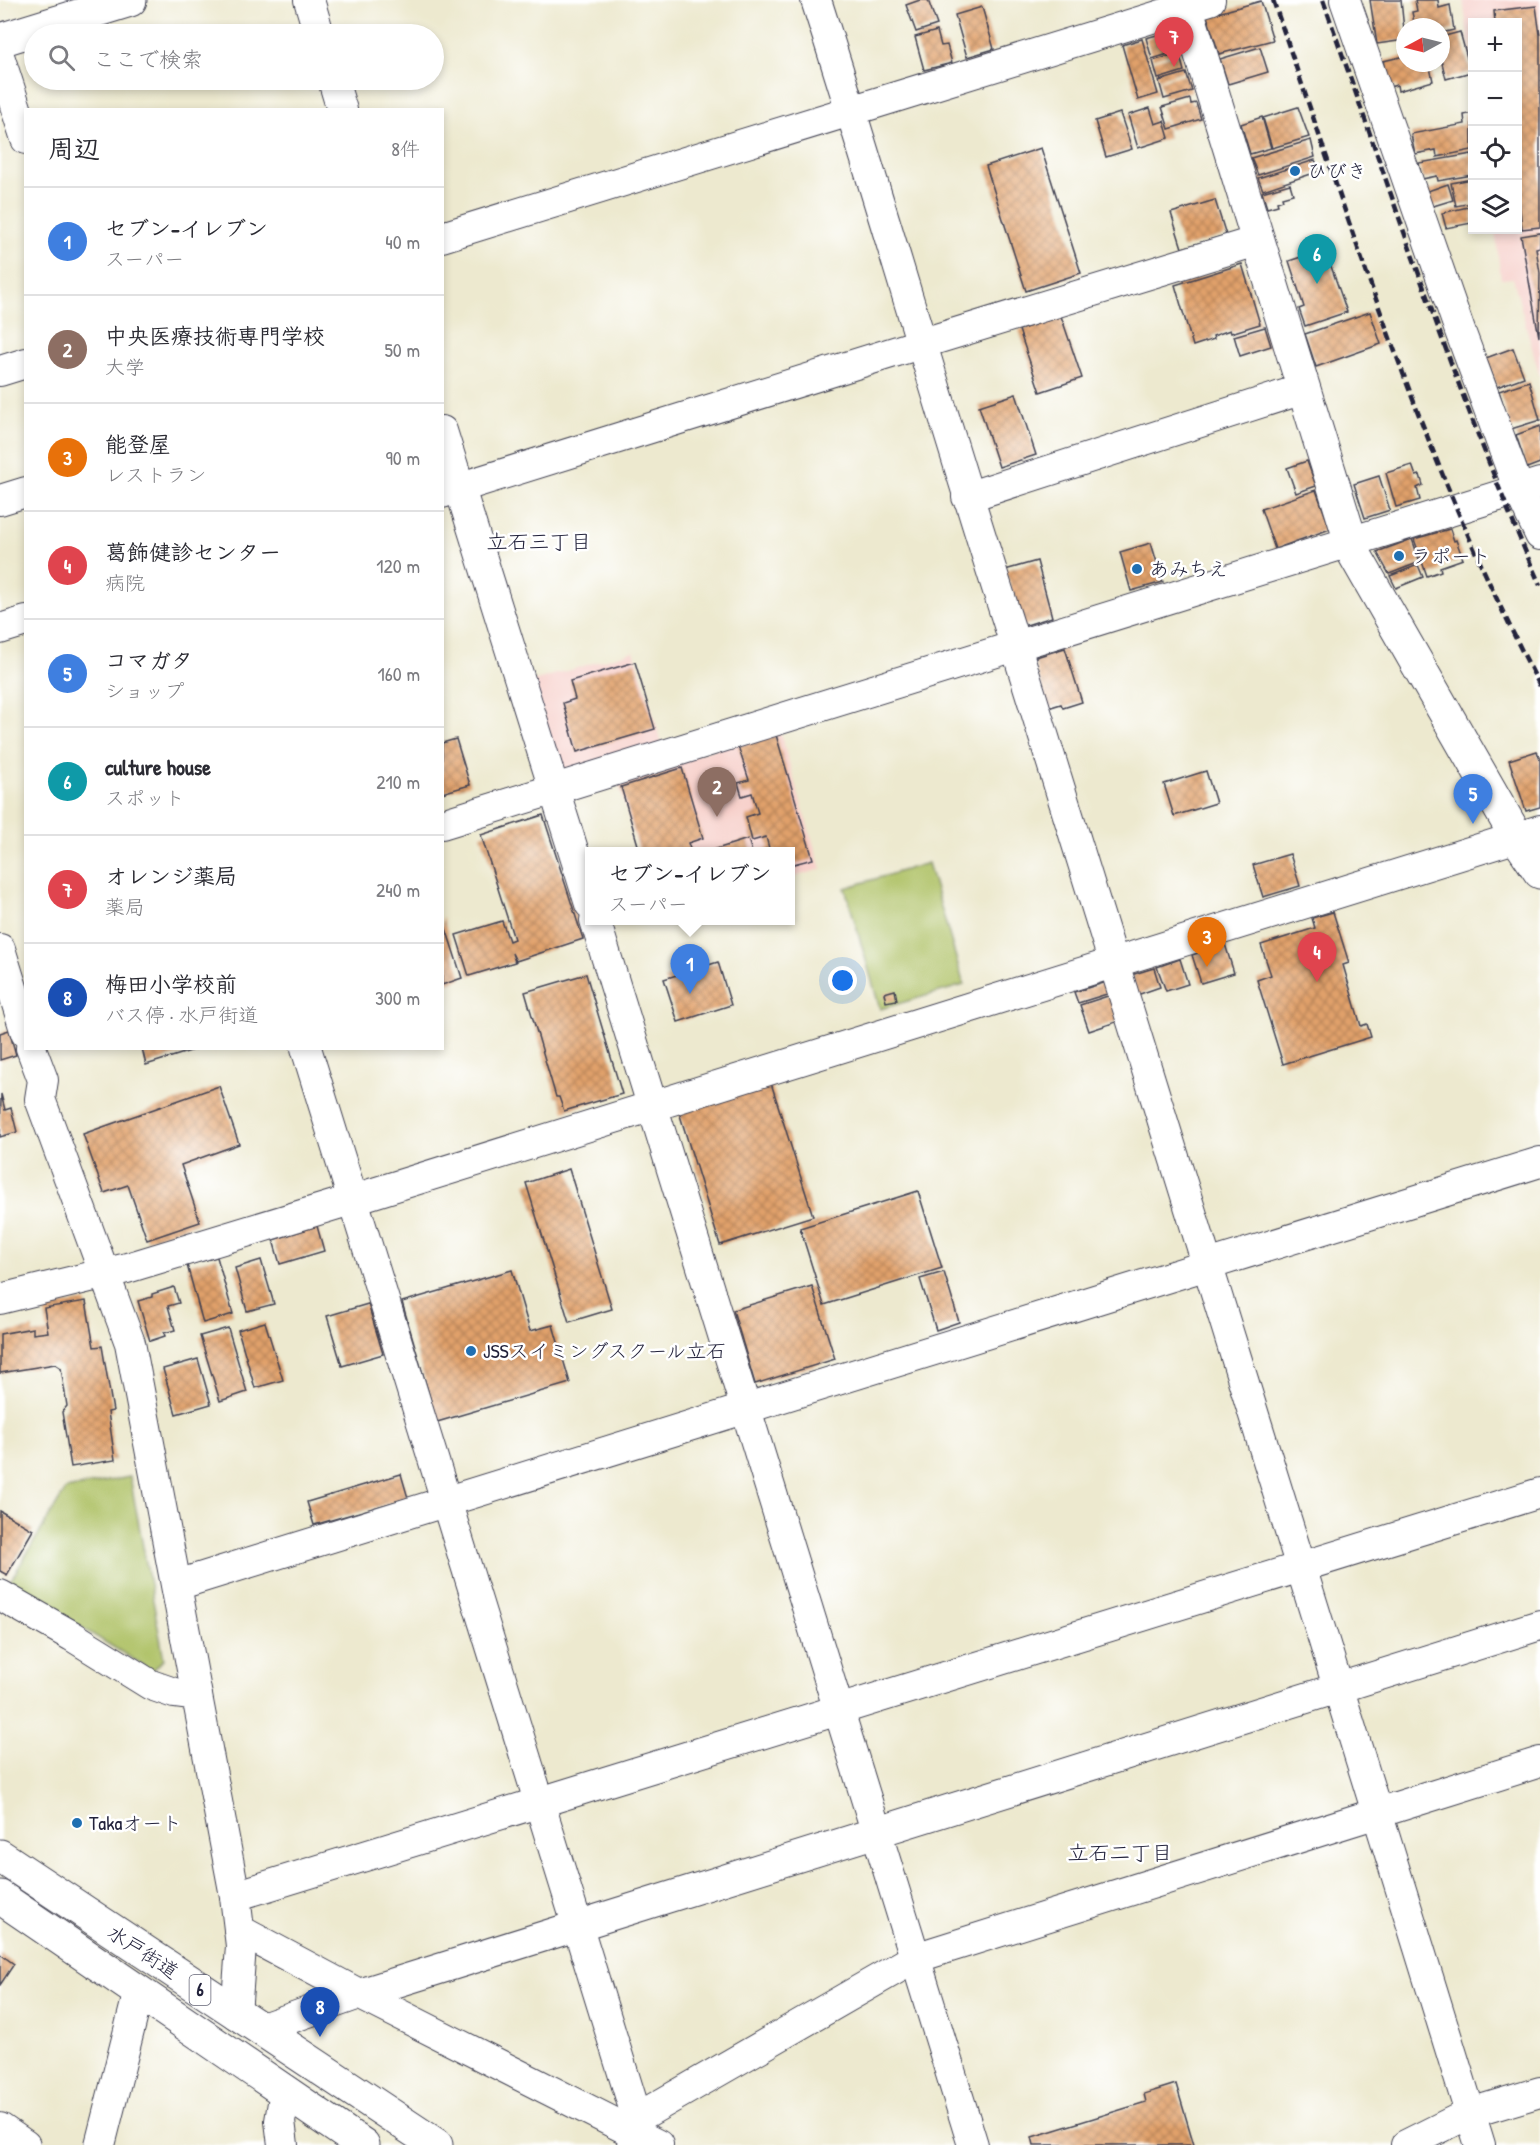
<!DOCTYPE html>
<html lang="ja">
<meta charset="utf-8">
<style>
body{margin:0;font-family:"Patrick Hand","Klee One",sans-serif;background:#f7f7f7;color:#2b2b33}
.controls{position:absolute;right:18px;top:18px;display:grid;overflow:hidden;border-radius:0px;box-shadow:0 3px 9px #0003}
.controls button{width:54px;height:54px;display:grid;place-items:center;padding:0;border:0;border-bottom:2px solid #e1e1e2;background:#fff;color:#2b2b33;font:30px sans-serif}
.compass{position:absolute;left:1396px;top:18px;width:54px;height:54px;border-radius:50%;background:#fff;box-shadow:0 3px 9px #0003;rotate:263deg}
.you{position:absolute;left:843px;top:981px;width:21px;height:21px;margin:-15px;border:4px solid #fff;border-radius:50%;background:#1a73e8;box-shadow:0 0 0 9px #1a73e833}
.badge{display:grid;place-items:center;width:39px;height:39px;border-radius:50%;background:#ea580c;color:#fff;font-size:20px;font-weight:700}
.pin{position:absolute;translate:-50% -50px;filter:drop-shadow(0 2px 3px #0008)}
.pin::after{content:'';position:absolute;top:32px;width:21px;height:18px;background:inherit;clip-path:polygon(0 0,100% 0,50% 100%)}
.popup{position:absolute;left:585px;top:847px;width:210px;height:78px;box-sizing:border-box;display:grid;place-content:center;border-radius:0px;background:#fff;filter:drop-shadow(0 2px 4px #0005);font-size:20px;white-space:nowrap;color:#7c7c81}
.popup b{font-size:22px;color:#2b2b33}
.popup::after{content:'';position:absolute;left:50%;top:100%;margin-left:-12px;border:12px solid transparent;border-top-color:#fff}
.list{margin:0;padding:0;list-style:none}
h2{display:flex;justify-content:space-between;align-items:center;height:78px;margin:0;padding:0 24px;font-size:26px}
h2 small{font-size:20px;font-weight:400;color:#7c7c81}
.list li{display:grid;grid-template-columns:39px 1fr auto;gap:18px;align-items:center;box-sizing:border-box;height:108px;padding:0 24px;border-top:2px solid #e1e1e2}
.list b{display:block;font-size:22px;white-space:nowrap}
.list p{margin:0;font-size:20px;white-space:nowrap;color:#7c7c81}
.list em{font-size:20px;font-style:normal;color:#7c7c81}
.icon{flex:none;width:33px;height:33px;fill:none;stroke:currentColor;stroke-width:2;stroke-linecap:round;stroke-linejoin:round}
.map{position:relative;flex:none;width:1540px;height:2145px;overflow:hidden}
.search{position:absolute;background:#fff;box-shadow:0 3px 9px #0003;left:24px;top:24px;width:420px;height:66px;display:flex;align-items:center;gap:15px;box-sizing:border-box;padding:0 21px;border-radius:33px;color:#7c7c81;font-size:22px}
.panel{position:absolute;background:#fff;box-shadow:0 3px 9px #0003;left:24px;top:108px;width:420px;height:942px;border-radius:0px}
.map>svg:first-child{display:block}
.built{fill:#f7d0cb}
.green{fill:#aec165;stroke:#687250;stroke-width:1.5}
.building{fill:url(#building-cross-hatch)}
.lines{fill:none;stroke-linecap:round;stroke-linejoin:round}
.street-casing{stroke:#404051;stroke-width:32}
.secondary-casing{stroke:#404051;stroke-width:35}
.highway-casing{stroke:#404051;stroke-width:35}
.street{stroke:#fff;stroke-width:30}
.secondary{stroke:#fff;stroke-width:33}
.highway{stroke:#fff;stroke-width:33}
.rail{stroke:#22223b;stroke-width:4.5;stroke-dasharray:9 4.5;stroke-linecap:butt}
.poi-dot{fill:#1f6fb2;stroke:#fff;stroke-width:2}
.labels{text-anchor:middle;stroke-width:5;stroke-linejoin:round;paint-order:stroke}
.shield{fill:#fff;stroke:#646476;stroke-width:1.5}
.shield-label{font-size:18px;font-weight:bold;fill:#22223b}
.poi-label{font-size:20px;fill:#22223b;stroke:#fff;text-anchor:start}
.street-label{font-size:20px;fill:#22223b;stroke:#fff}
.neighbourhood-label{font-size:21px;fill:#22223b;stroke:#fff}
</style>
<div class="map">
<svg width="1540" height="2145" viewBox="0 0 1540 2145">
<defs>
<pattern id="building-cross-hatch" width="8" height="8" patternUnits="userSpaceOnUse" patternTransform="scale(1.5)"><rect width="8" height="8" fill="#e1a16b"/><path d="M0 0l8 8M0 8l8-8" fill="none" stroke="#b68359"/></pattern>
</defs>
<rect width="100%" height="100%" fill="#fff"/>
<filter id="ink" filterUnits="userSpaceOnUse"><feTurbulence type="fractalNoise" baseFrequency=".0167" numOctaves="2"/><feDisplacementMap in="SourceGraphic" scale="12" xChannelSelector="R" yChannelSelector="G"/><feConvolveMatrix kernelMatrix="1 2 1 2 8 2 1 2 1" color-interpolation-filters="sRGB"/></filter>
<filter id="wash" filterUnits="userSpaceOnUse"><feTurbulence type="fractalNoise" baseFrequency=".008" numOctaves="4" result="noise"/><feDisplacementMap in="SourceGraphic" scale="24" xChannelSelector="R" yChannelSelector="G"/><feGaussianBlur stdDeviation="1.35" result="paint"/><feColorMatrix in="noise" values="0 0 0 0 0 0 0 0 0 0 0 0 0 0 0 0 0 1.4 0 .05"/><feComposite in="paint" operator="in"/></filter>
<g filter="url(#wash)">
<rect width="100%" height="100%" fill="#ede9cf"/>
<g class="built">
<path d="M 1463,0 L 1540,0 L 1540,377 L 1513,278 L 1501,279 L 1495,230 L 1518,230 L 1518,22 L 1472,22 L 1472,64 Z"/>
<path d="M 634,651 L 668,763 L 779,730 L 821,869 L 791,878 L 790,852 L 639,851 L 610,757 L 560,772 L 533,681 Z"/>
</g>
<g class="green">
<path d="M 928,863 L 964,985 L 880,1009 L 845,888 Z"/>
<path d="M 130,1477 L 164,1659 L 152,1671 L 9,1583 L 66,1489 Z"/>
</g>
<g id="blocks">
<g class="building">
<path d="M 920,0 L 928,0 L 937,25 L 916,32 L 906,5 Z"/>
<path d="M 1370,0 L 1401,0 L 1405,40 L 1377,44 Z"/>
<path d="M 1415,0 L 1438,0 L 1439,8 L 1450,5 L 1454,30 L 1441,33 L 1441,27 L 1415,27 L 1412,12 L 1417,11 Z"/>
<path d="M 1261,1 L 1273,40 L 1219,54 L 1207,16 Z"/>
<path d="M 1536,6 L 1540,35 L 1540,227 L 1522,229 L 1518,192 L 1518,22 L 1495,22 L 1494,11 Z"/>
<path d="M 982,7 L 994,49 L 967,57 L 955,15 Z"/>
<path d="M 1175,30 L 1181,50 L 1152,59 L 1146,38 Z"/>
<path d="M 937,31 L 941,46 L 947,45 L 952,63 L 924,70 L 915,37 Z"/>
<path d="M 1460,32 L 1471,72 L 1446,79 L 1441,59 L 1441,37 Z"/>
<path d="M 1142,39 L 1158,94 L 1138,100 L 1122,45 Z"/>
<path d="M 1260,47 L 1268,72 L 1228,84 L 1220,59 Z"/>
<path d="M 1179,53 L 1184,71 L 1158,79 L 1153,61 Z"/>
<path d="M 1405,56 L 1405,63 L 1429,63 L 1433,81 L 1398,91 L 1397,85 L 1389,87 L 1383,61 Z"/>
<path d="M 1186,73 L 1192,91 L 1164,99 L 1159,81 Z"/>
<path d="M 1190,99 L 1191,104 L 1196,103 L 1201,119 L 1169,129 L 1162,107 Z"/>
<path d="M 1298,107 L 1309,137 L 1272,148 L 1263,118 Z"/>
<path d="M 1150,108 L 1155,124 L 1164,121 L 1169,138 L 1138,148 L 1128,115 Z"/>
<path d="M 1120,113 L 1132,149 L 1106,157 L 1095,121 Z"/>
<path d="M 1472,113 L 1472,150 L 1437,157 L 1436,150 L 1415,154 L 1411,134 L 1465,124 L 1464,115 Z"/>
<path d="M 1262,117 L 1271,148 L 1250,154 L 1241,124 Z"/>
<path d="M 1311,140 L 1315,157 L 1258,175 L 1251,158 Z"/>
<path d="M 1041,148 L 1081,273 L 1026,291 L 986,166 Z"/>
<path d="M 1472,154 L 1472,175 L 1438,181 L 1437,176 L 1422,179 L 1419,163 Z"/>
<path d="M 1315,160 L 1320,171 L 1263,190 L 1258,178 Z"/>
<path d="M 1472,179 L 1472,203 L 1456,206 L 1451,183 Z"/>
<path d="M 1290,184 L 1293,194 L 1282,197 L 1283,200 L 1277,202 L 1278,205 L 1267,208 L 1262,192 Z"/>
<path d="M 1448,184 L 1453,200 L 1430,207 L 1425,192 Z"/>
<path d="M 1215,200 L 1226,235 L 1182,248 L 1171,213 Z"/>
<path d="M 1472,206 L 1472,223 L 1446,228 L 1442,213 Z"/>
<path d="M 1540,233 L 1540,247 L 1536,248 L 1540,273 L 1539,337 L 1521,236 Z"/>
<path d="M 1325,249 L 1347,312 L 1305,326 L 1299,309 L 1304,307 L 1289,261 Z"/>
<path d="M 1242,264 L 1260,324 L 1231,333 L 1230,330 L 1213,336 L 1214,339 L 1193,346 L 1175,285 Z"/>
<path d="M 1370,312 L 1381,344 L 1316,367 L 1305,334 Z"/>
<path d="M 1061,316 L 1082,378 L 1040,392 L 1019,330 Z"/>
<path d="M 1265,327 L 1271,346 L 1240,356 L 1234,336 Z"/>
<path d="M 1513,348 L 1524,377 L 1497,387 L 1486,358 Z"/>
<path d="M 1529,381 L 1540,420 L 1511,429 L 1499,391 Z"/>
<path d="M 1016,394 L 1036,455 L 999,467 L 979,406 Z"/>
<path d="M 1540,426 L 1540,463 L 1527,468 L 1516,435 Z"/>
<path d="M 1307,461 L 1316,486 L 1296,493 L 1287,468 Z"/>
<path d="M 1412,465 L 1416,476 L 1420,475 L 1423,485 L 1417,488 L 1420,500 L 1396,507 L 1386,473 Z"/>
<path d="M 1379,476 L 1390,510 L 1365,518 L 1354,484 Z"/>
<path d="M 1316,490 L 1330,529 L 1275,549 L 1261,509 Z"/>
<path d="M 1450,529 L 1454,541 L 1456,540 L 1463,559 L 1440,567 L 1441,571 L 1427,576 L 1414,539 Z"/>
<path d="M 1412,539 L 1420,562 L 1389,574 L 1377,552 Z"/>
<path d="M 1151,543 L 1163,582 L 1131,591 L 1120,552 Z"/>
<path d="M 1037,561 L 1052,617 L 1023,626 L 1005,570 Z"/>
<path d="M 1418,565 L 1423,577 L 1396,588 L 1390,576 Z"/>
<path d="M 1065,648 L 1082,702 L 1063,708 L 1061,704 L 1048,708 L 1033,658 Z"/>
<path d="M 635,662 L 655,729 L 577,752 L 563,703 L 575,699 L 570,681 Z"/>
<path d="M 776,735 L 813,859 L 790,865 L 790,852 L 759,852 L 769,848 L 766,837 L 752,841 L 746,817 L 758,813 L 752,793 L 742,796 L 738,783 L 749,780 L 738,746 Z"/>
<path d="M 456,739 L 470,785 L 442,793 L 442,743 Z"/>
<path d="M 1537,751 L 1540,760 L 1540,807 L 1526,811 L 1509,760 Z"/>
<path d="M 682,768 L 703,838 L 688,843 L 691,852 L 640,852 L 621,787 Z"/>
<path d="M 1206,771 L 1216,803 L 1174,816 L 1164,784 Z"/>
<path d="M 543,815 L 583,939 L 516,961 L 512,953 L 515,962 L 469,976 L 456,935 L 502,921 L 509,941 L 514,939 L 481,835 Z"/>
<path d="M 748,839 L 752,852 L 710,852 L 710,851 Z"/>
<path d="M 1290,854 L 1300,886 L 1263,897 L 1253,865 Z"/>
<path d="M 1333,912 L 1349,963 L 1343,965 L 1361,1026 L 1367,1024 L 1371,1037 L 1283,1064 L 1257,980 L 1271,975 L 1261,945 L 1315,928 L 1312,918 Z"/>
<path d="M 442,916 L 462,978 L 442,985 Z"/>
<path d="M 1225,944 L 1234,973 L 1201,983 L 1192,955 Z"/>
<path d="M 1180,959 L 1188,984 L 1166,991 L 1157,967 Z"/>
<path d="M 718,962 L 731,1005 L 678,1022 L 664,979 Z"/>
<path d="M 1154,968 L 1160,987 L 1137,995 L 1131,975 Z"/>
<path d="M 586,974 L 622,1094 L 564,1111 L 559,1097 L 556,1097 L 525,992 Z"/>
<path d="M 1107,982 L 1110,993 L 1078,1003 L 1074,992 Z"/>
<path d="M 895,990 L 897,1000 L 886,1002 L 884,993 Z"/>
<path d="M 1111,995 L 1119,1021 L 1089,1031 L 1080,1005 Z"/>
<path d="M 9,1030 L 16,1055 L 0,1060 L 0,1033 Z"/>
<path d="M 142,1048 L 197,1048 L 197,1049 L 146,1065 Z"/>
<path d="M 771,1083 L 813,1216 L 720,1245 L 679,1112 Z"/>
<path d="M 219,1086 L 239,1144 L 181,1165 L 200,1222 L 147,1240 L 128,1185 L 104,1193 L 83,1134 Z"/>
<path d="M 1,1094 L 5,1110 L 11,1108 L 17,1132 L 0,1137 Z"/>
<path d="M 569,1169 L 612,1309 L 569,1322 L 526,1183 Z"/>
<path d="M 918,1191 L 942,1268 L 824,1305 L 800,1228 Z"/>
<path d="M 317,1226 L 324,1251 L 280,1264 L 273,1240 Z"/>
<path d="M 217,1257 L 233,1314 L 203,1323 L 187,1265 Z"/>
<path d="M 261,1260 L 274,1304 L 247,1311 L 235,1268 Z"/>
<path d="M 512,1270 L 530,1331 L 553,1325 L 570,1383 L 437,1422 L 402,1302 Z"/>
<path d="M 944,1272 L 959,1322 L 936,1330 L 920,1279 Z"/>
<path d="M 812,1286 L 835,1359 L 755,1384 L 733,1310 Z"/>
<path d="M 174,1287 L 179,1303 L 168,1306 L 175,1330 L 164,1333 L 165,1336 L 150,1341 L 138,1301 L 152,1297 L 152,1294 Z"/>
<path d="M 86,1301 L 94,1347 L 102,1346 L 113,1411 L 108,1412 L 115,1460 L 71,1467 L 62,1412 L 67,1406 L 61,1368 L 55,1364 L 0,1373 L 0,1334 L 33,1328 L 33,1334 L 48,1332 L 44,1308 Z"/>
<path d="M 368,1304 L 383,1354 L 342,1366 L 327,1316 Z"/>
<path d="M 265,1322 L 283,1380 L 255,1388 L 238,1330 Z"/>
<path d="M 228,1328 L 247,1392 L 220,1401 L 200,1336 Z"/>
<path d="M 198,1359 L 211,1404 L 176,1414 L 163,1369 Z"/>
<path d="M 401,1474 L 408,1498 L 314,1525 L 307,1502 Z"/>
<path d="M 0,1511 L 33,1530 L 7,1575 L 0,1571 Z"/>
<path d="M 0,1954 L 14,1964 L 0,1985 Z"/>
<path d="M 1176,2084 L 1194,2145 L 1034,2145 L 1032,2137 L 1146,2102 L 1144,2094 Z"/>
</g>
</g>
</g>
<g filter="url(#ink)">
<use href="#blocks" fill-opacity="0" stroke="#404051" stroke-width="1.5"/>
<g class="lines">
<g class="street-casing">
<g id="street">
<path d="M 309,0 L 319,34"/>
<path d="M 816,0 C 885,215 946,432 1016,647 L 1480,2145"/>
<path d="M 1345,0 L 1460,331 L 1519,490 L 1540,535"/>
<path d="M 0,59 L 26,139"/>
<path d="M 333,80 L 342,110"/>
<path d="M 442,237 L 1210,0"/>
<path d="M 0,371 L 26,363"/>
<path d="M 442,431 L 590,904"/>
<path d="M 442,493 L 923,343 L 1257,241"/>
<path d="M 967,497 L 1303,389"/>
<path d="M 0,500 L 26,492"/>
<path d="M 0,629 L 26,621"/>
<path d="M 442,824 L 1540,483"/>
<path d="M 595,920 L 973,2145"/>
<path d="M 0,949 L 26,1033"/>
<path d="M 31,1048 L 43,1080 L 40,1099 L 130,1343 L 235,1896 L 241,1946 L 236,2014"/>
<path d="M 306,1048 L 637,2118 L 632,2145"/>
<path d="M 0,1299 L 127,1268 L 351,1200 L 1540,830"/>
<path d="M 177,1585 C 631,1441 1086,1304 1540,1162"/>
<path d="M 0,1595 L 72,1636 L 151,1685 L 174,1693 L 197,1696"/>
<path d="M 235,1896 C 670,1762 1105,1629 1540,1493"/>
<path d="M 239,1930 L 359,1994 L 658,2145"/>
<path d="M 260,2029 L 359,1994 L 1540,1625"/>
<path d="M 637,2118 L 915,1958 L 1540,1762"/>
<path d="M 0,2128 L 25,2145"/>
<path d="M 100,2145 L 139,1991"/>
<path d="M 283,2145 L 280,2121 L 285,2091"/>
<path d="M 1406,2145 L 1470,2113 L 1540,2092"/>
</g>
</g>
<g class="secondary-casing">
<g id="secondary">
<path d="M 1184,0 L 1355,555 L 1517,838 L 1540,872"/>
<path d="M 0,40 L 130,0"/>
</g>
</g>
<g class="highway-casing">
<g id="highway">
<path d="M 0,1856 L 436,2145"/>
<path d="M 0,1897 L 363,2145"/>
</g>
</g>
<use href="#street" class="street"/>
<use href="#secondary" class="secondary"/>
<use href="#highway" class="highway"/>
<g class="rail">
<path d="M 1273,0 C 1353,231 1426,469 1540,686"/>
<path d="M 1323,0 C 1393,196 1456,395 1540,585"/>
</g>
</g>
</g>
<g class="poi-dot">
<circle cx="1295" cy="171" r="6"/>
<circle cx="1399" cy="556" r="6"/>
<circle cx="1137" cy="569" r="6"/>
<circle cx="471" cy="1351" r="6"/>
<circle cx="77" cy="1823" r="6"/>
</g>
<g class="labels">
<rect class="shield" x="189.5" y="1975" width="21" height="30" rx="4.5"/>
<g class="shield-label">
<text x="200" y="1996">6</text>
</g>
<g class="poi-label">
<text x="1307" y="178">ひびき</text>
<text x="1411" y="563">ラポート</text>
<text x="1149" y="576">あみちえ</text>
<text x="483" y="1358">JSSスイミングスクール立石</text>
<text x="89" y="1830">Takaオート</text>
</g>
<g class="street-label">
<text transform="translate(143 1952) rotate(33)" y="7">水戸街道</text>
</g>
<g class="neighbourhood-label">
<text x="539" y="549">立石三丁目</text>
<text x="1120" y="1860">立石二丁目</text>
</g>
</g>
</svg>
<div class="controls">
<button>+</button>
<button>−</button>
<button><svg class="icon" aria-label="locate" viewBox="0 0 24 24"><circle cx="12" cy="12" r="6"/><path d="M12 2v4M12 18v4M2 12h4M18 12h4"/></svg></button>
<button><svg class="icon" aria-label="layers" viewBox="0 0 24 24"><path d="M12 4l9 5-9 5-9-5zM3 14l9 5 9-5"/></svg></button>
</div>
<svg class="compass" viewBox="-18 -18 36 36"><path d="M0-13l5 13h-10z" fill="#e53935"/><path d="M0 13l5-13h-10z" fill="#7c7c81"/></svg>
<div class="you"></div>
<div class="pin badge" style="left:690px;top:994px;background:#3f7fe0">1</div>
<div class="popup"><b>セブン-イレブン</b>スーパー</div>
<div class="pin badge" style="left:717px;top:817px;background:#8d6e63">2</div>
<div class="pin badge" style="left:1207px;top:967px;background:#e8710a">3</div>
<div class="pin badge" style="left:1317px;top:982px;background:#e0444e">4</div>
<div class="pin badge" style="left:1473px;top:824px;background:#3f7fe0">5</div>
<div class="pin badge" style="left:1317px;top:284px;background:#0f9aa8">6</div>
<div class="pin badge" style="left:1174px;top:67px;background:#e0444e">7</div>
<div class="pin badge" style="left:320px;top:2037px;background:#1a4fb4">8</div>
<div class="search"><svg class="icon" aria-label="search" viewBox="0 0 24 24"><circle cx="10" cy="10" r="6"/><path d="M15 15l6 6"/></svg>ここで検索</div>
<section class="panel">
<h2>周辺<small>8件</small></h2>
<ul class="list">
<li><span class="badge" style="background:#3f7fe0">1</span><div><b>セブン-イレブン</b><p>スーパー</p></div><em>40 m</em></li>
<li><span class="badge" style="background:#8d6e63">2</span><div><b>中央医療技術専門学校</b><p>大学</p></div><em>50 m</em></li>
<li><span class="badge" style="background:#e8710a">3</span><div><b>能登屋</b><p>レストラン</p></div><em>90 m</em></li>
<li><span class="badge" style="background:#e0444e">4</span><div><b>葛飾健診センター</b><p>病院</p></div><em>120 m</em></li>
<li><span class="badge" style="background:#3f7fe0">5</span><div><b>コマガタ</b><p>ショップ</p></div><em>160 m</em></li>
<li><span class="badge" style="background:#0f9aa8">6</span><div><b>culture house</b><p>スポット</p></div><em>210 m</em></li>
<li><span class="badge" style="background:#e0444e">7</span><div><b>オレンジ薬局</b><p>薬局</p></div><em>240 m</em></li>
<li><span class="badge" style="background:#1a4fb4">8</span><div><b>梅田小学校前</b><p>バス停 · 水戸街道</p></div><em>300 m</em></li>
</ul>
</section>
</div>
